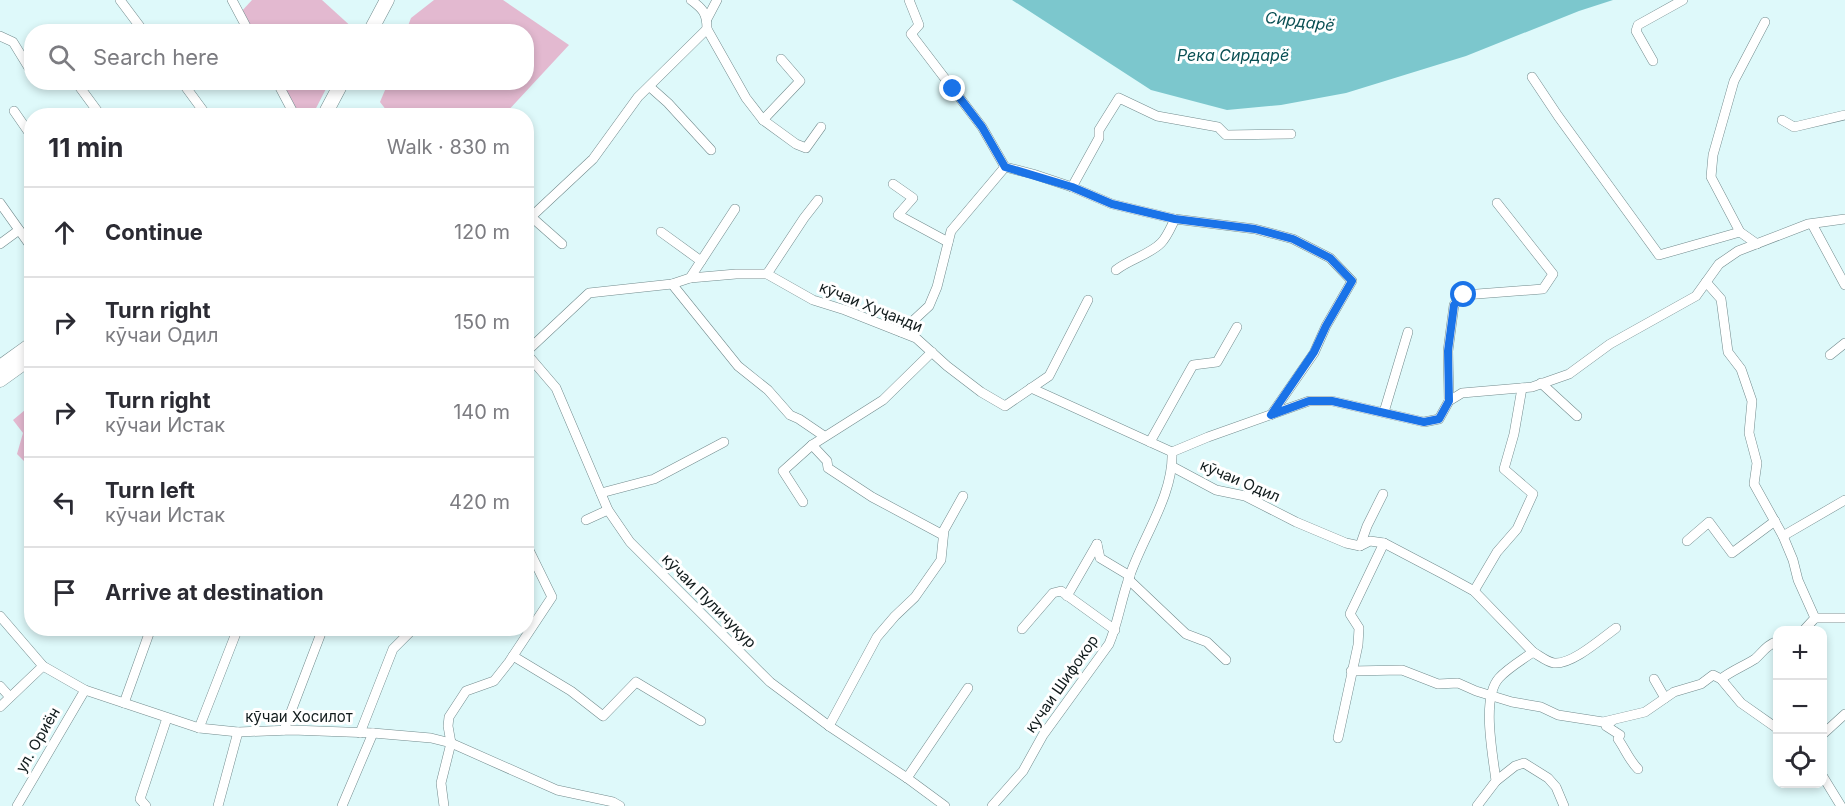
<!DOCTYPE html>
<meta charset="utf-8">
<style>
body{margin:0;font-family:Inter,sans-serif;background:#f7f7f7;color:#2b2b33}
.controls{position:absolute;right:18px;bottom:18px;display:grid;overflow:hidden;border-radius:12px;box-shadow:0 3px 9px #0003}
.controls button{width:54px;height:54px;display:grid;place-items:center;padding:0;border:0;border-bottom:2px solid #e1e1e2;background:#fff;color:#2b2b33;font:30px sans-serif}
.stop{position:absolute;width:18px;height:18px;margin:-14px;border:4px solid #1a73e8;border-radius:50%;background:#fff}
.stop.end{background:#1a73e8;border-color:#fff;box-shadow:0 2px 6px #0008}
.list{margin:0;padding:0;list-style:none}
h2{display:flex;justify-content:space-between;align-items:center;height:78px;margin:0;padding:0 24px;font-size:26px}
h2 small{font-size:20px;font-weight:400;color:#7c7c81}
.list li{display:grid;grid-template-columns:39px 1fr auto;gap:18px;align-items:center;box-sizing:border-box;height:90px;padding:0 24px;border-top:2px solid #e1e1e2}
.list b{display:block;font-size:22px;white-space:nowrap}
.list p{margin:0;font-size:20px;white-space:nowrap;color:#7c7c81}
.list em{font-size:20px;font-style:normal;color:#7c7c81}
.icon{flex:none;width:33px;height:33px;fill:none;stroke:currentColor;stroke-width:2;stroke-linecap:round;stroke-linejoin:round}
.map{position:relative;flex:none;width:1845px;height:806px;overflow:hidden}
.search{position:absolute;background:#fff;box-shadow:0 3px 9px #0003;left:24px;top:24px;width:510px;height:66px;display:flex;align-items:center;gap:15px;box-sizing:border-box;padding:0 21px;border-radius:24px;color:#7c7c81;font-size:22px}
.panel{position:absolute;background:#fff;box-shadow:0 3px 9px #0003;left:24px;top:108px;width:510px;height:528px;border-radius:24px}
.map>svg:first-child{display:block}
.green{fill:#e3b9d0}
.water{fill:#7cc7cd}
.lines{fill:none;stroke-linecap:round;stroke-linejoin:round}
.minor-casing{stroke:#728b8d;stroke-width:10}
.highway-casing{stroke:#728b8d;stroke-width:15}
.minor{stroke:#fff;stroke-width:9}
.highway{stroke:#fff;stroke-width:14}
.route{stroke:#1a73e8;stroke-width:8}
.labels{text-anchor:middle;stroke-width:6;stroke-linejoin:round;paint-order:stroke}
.street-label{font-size:15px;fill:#111b1c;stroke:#fff}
.water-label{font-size:16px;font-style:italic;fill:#0a5054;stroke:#fff}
</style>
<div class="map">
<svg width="1845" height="806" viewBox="0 0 1845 806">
<rect width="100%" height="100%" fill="#def9fa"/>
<g class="green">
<path d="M 252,0 L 322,0 L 355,30 L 252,31 L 241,12 Z"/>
<path d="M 434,0 L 503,0 L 569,45 L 504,115 L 390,115 L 380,102 L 388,83 L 526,82 L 526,32 L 406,31 L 411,18 Z"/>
<path d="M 279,83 L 329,83 L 312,116 L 297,115 Z"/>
<path d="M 31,405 L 31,468 L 17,454 L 23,433 L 13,420 Z"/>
</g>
<path class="water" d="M 1012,0 L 1613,0 L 1579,11 L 1466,56 L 1346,93 L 1281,105 L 1227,110 L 1151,90 Z"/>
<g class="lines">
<g class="minor-casing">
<g id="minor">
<path d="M 120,0 L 144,32"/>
<path d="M 232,0 L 249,32"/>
<path d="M 691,0 C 703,9 707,13 707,29 L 746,98 L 763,120 L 796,144 L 806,148 L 821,127"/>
<path d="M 909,0 L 919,25 L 911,34 L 982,127 L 1005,167 L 1033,174 L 1072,187 L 1112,204 L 1175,219 L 1255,229 L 1293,239 L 1330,258 L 1352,281 L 1326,326 L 1314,353 L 1271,415"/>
<path d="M 707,19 L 717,0"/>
<path d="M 0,36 L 13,42 L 32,73"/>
<path d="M 1653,61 L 1636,31 L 1638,25 L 1683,0"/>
<path d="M 1532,77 L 1558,116 L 1659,255 L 1740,232 L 1757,244"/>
<path d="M 76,82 L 101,116"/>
<path d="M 182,82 L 207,116"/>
<path d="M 277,82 L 295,116"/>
<path d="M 650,87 L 668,103 L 711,150"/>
<path d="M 14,111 L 32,137"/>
<path d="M 763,120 L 800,81 L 781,59"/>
<path d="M 1782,120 L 1794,127 L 1845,115"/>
<path d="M 893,184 L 913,198 L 898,215 L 948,242"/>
<path d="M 1072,187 L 1099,138 L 1099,130 L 1119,98 L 1157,116 L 1218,127 L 1226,135 L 1291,134"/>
<path d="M 0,203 L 32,248"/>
<path d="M 528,214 L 562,244"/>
<path d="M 531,217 L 593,159 L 638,97 L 707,29"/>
<path d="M 1812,224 L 1845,285"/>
<path d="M 661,232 L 701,261"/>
<path d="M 1740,232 L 1711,177 L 1713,155 L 1734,81 L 1765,22"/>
<path d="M 0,244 L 19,230"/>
<path d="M 1116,270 C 1130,259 1149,255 1161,243 C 1167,237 1171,227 1175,219"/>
<path d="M 767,274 L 804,218 L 818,200"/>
<path d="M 690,278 L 735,209"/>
<path d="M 1706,282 L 1721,299 L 1728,352 L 1741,369 L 1752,401 L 1749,433 L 1757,463 L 1754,484 L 1783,536 L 1793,560 L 1798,580 L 1815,618 L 1845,618"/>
<path d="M 672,284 L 738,366 L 768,390 L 790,415 L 799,419 L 824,436"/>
<path d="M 901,332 L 929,306 L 937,287 L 951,231 L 1005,167"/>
<path d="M 526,352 L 589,293 L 672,284 L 690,278 L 736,274 L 767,274 L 813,300 L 845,310 L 916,338 L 947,366 L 981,392 L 1005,406 L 1049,376 L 1088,300"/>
<path d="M 526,353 L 556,388 L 608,510 L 630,542 L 770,682 L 829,726 L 907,778 L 945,806"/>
<path d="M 1830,355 L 1845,343"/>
<path d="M 1541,383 L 1577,416"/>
<path d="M 1031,388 L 1172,452"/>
<path d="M 1449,401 L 1448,351 L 1454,305 L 1464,295 L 1543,289 L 1553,274 L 1497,203"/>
<path d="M 1384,412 L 1408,332"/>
<path d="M 1150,442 L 1193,365 L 1217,362 L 1237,327"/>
<path d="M 812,445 L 827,461 L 828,468 L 872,497 L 943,535"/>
<path d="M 1173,467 L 1216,490 L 1245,496 L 1296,522 L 1346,543 L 1360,546 L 1370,541 L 1384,543 L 1443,574 L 1474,591 L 1533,652 C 1522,660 1508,668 1499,678 C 1481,698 1493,755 1496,781 L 1477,806"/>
<path d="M 601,493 L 654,479 L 724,442"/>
<path d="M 803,502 L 783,471 L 812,445 L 883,400 L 932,352"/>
<path d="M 586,520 L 608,510"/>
<path d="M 1783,536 L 1845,500"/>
<path d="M 1687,541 L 1709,522 L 1732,553 L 1775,521"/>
<path d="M 1097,544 L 1100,558 L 1130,576"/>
<path d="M 1360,546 L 1367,526 L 1383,494"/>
<path d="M 1128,579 L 1186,634 L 1207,642 L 1226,660"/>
<path d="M 1474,591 L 1497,552 L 1517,529 L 1533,494 L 1504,469 L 1514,434 L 1522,388"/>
<path d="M 1067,596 L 1097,544"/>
<path d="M 0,616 L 43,666 L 85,690 L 199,728 L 238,732 L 292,730 L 373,733 L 431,738 L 451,743 L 557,790 L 613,802 L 620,806"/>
<path d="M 1022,629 L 1053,593 L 1061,591 L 1115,630"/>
<path d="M 1804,630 L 1815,618"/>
<path d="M 1533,652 C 1540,656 1547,662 1554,663 C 1572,665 1602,638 1616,628"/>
<path d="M 513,656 L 571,691 L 603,716 L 636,682 L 701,721"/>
<path d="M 1351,671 L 1402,670 L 1438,684 L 1458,683 L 1476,691 L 1512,702 L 1541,707 L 1558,715 L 1603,722 L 1645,712 L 1674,692 L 1701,684 L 1713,675 L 1721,679 C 1731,671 1744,666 1755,659 C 1763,652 1766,645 1778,641"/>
<path d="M 1654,679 L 1665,698"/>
<path d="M 1721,679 L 1741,703 L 1778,729"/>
<path d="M 0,686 L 10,697"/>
<path d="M 124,703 L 151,628"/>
<path d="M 0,707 L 43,666"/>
<path d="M 1612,721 L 1606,726 L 1620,735 L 1618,739 C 1625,749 1629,760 1638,769"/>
<path d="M 829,726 L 877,637 L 895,616 L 915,597 L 941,560 L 944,530 L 963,496"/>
<path d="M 199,728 L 238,628"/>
<path d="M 284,730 L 323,628"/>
<path d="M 360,733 L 393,649 L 414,628"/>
<path d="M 1822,735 L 1845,714"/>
<path d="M 1338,738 L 1358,645 L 1359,628 L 1350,614 L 1384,543"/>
<path d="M 1822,775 L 1841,806"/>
<path d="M 907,778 L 968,688"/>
<path d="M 1496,781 L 1515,766 L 1524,763 L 1548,778 L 1556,787 L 1564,806"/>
<path d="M 17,806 L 85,690"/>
<path d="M 146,806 L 140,799 L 167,718"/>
<path d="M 218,806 L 238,732"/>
<path d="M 342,806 L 373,733"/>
<path d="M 444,806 L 441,783 L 451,743 L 448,726 L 449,717 L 466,691 L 494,681 L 509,662 L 552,597 L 526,544"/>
<path d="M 992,806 L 1023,771 L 1043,735 L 1109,644 C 1118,623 1121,600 1129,578 C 1142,538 1174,495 1172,452 L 1208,437 L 1309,401 L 1332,401 L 1424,422 L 1439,419 L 1449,401 L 1462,393 L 1532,387 L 1569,374 L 1610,344 L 1696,296 L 1719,264 L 1738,251 L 1808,224 L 1845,219"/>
</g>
</g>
<g class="highway-casing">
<g id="highway">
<path d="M 370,32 L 387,0"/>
<path d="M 324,116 L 342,82"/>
<path d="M 0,367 L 32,344"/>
<path d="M 0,380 L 32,357"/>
</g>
</g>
<use href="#minor" class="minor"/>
<use href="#highway" class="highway"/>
</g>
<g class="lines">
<path class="route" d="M 953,89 L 982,127 L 1005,167 L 1072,187 L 1112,204 L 1175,219 L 1255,229 L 1293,239 L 1330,258 L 1352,281 L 1326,326 L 1314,352 L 1271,415 L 1309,401 L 1332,401 L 1424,422 L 1439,419 L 1449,401 L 1448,351 L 1454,305 L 1464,295"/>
</g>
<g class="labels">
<g class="street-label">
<text transform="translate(871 307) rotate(22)" y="5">кӯчаи Хуҷанди</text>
<text transform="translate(1240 481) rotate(23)" y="5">кӯчаи Одил</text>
<text transform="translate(709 601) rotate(45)" y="5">кӯчаи Пуличуқур</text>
<text transform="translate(1062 684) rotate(-55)" y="5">кучаи Шифокор</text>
<text x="299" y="722">кӯчаи Хосилот</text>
<text transform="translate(38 740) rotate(-60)" y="5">ул. Ориён</text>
</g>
<g class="water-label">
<text transform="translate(1300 21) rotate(7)" y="6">Сирдарё</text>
<text x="1233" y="61">Река Сирдарё</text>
</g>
</g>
</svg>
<div class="controls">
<button>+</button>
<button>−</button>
<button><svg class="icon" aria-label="locate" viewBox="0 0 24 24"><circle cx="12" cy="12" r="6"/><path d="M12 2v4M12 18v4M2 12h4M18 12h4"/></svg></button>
</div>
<div class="stop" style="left:1464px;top:295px"></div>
<div class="stop end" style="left:953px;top:89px"></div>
<div class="search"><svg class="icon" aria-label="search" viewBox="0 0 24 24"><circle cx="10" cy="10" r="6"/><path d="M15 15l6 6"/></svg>Search here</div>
<section class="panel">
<h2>11 min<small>Walk · 830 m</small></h2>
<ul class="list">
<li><svg class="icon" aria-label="ahead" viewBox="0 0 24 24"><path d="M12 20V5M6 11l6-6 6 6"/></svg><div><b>Continue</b></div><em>120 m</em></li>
<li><svg class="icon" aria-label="right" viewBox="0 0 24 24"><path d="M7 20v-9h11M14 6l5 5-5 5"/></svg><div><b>Turn right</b><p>кӯчаи Одил</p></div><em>150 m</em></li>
<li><svg class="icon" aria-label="right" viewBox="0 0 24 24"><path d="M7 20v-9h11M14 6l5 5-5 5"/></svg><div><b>Turn right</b><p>кӯчаи Истак</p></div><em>140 m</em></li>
<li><svg class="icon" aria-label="left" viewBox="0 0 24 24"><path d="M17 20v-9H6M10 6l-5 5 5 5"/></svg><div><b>Turn left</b><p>кӯчаи Истак</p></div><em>420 m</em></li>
<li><svg class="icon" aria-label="arrive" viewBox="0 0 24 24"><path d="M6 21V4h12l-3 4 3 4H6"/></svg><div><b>Arrive at destination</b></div></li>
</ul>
</section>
</div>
